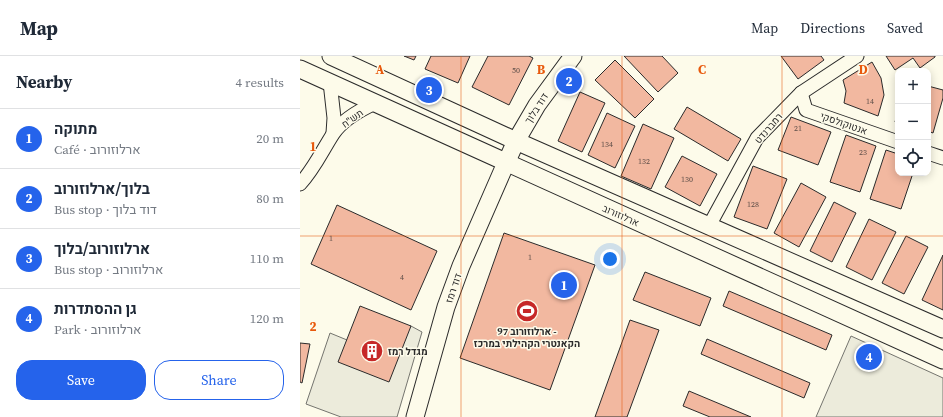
<!DOCTYPE html>
<meta charset="utf-8">
<style>
body{margin:0;font-family:"Source Serif 4",Heebo,serif;background:#f6f6f7;color:#1f2937}
.controls{position:absolute;right:12px;top:12px;display:grid;overflow:hidden;border-radius:8px;box-shadow:0 2px 10px #0003}
.controls button{width:36px;height:36px;display:grid;place-items:center;padding:0;border:0;border-bottom:1px solid #e0e1e3;background:#fff;color:#1f2937;font:20px sans-serif}
.you{position:absolute;left:310px;top:203px;width:14px;height:14px;margin:-10px;border:3px solid #fff;border-radius:50%;background:#1a73e8;box-shadow:0 0 0 6px #1a73e833}
.badge{display:grid;place-items:center;width:26px;height:26px;border-radius:50%;background:#2563eb;color:#fff;font-size:13px;font-weight:700}
.pin{position:absolute;translate:-50% -50%;border:2px solid #fff;box-shadow:0 1px 4px #0006}
.list{margin:0;padding:0;list-style:none}
h2{display:flex;justify-content:space-between;align-items:center;height:52px;margin:0;padding:0 16px;font-size:17px}
h2 small{font-size:13px;font-weight:400;color:#747a83}
.list li{display:grid;grid-template-columns:26px 1fr auto;gap:12px;align-items:center;box-sizing:border-box;height:60px;padding:0 16px;border-top:1px solid #e0e1e3}
.list b{display:block;font-size:15px;white-space:nowrap}
.list p{margin:0;font-size:13px;white-space:nowrap;color:#747a83}
.list em{font-size:13px;font-style:normal;color:#747a83}
.actions{display:flex;gap:8px;padding:12px 16px}
.actions a{flex:1;padding:9px 0;border:1px solid #2563eb;border-radius:16px;text-align:center;font-size:14px;color:#2563eb}
.actions .main{background:#2563eb;color:#fff}
.icon{flex:none;width:22px;height:22px;fill:none;stroke:currentColor;stroke-width:2;stroke-linecap:round;stroke-linejoin:round}
.map{position:relative;flex:none;width:643px;height:361px;overflow:hidden}
header{display:flex;align-items:center;gap:24px;box-sizing:border-box;height:56px;padding:0 20px;background:#fff;border-bottom:1px solid #e0e1e3}
header strong{font-size:19px}
nav{display:flex;gap:22px;margin-inline-start:auto;font-size:14px}
main{display:flex}
aside{flex:1;background:#fff}
.map>svg:first-child{display:block}
.green{fill:#ecebdb;stroke:#74746e}
.building{fill:#f2b8a0;stroke:#2b2b2b}
.lines{fill:none;stroke-linecap:round;stroke-linejoin:round}
.minor-casing{stroke:#2b2b2b;stroke-width:15}
.tertiary-casing{stroke:#2b2b2b;stroke-width:19}
.minor{stroke:#fdfbea;stroke-width:13}
.tertiary{stroke:#fdfbea;stroke-width:17}
.grid{fill:none;stroke:#e8590c;stroke-width:1;stroke-opacity:0.55}
.labels{text-anchor:middle;stroke-width:3;stroke-linejoin:round;paint-order:stroke}
.number-label{font-size:8px;fill:#5d4e48}
.street-label{font-size:10px;fill:#2b2b2b;stroke:#fdfbea}
.poi-label{font-size:10px;font-weight:bold;fill:#2b2b2b;stroke:#fdfbea}
.grid-label{font-size:13px;text-anchor:middle;font-weight:bold;fill:#e8590c;stroke:#fdfbea;stroke-width:3;stroke-linejoin:round;paint-order:stroke}
</style>
<header>
<strong>Map</strong>
<nav><a>Map</a><a>Directions</a><a>Saved</a></nav>
</header>
<main>
<aside>
<h2>Nearby<small>4 results</small></h2>
<ul class="list">
<li><span class="badge">1</span><div><b>מתוקה</b><p>Café · ארלוזורוב</p></div><em>20 m</em></li>
<li><span class="badge">2</span><div><b>בלוך/ארלוזורוב</b><p>Bus stop · דוד בלוך</p></div><em>80 m</em></li>
<li><span class="badge">3</span><div><b>ארלוזורוב/בלוך</b><p>Bus stop · ארלוזורוב</p></div><em>110 m</em></li>
<li><span class="badge">4</span><div><b>גן ההסתדרות</b><p>Park · ארלוזורוב</p></div><em>120 m</em></li>
</ul>
<div class="actions"><a class="main">Save</a><a>Share</a></div>
</aside>
<div class="map">
<svg width="643" height="361" viewBox="0 0 643 361">
<rect width="100%" height="100%" fill="#fdfbea"/>
<g class="green">
<path d="M 111,270 L 122,276 L 97,361 L 41,361 L 6,348 L 30,277 L 47,284 Z"/>
<path d="M 551,280 L 643,322 L 643,361 L 516,361 Z"/>
</g>
<g class="building">
<path d="M 104,0 L 116,0 L 114,4 Z"/>
<path d="M 131,0 L 170,0 L 158,27 L 125,13 Z"/>
<path d="M 188,0 L 229,0 L 233,2 L 209,49 L 172,31 Z"/>
<path d="M 324,0 L 362,0 L 378,17 L 358,36 Z"/>
<path d="M 481,0 L 521,0 L 524,4 L 498,23 Z"/>
<path d="M 586,0 L 635,0 L 635,1 L 620,12 L 613,2 L 595,14 Z"/>
<path d="M 315,4 L 354,43 L 335,62 L 295,24 Z"/>
<path d="M 572,6 L 581,22 L 584,39 L 578,60 L 544,47 L 546,35 L 543,24 Z"/>
<path d="M 628,30 L 643,34 L 643,42 L 633,77 L 628,75 Z"/>
<path d="M 280,36 L 305,47 L 282,96 L 258,85 Z"/>
<path d="M 387,51 L 441,83 L 428,105 L 374,73 Z"/>
<path d="M 598,55 L 598,67 L 595,66 Z"/>
<path d="M 307,57 L 335,70 L 315,112 L 288,99 Z"/>
<path d="M 491,61 L 531,76 L 518,109 L 478,94 Z"/>
<path d="M 343,68 L 374,82 L 351,133 L 321,120 Z"/>
<path d="M 546,79 L 576,90 L 560,136 L 530,126 Z"/>
<path d="M 586,94 L 598,98 L 598,117 L 613,117 L 601,153 L 570,143 Z"/>
<path d="M 382,100 L 417,118 L 400,150 L 365,131 Z"/>
<path d="M 453,110 L 487,123 L 467,173 L 434,161 Z"/>
<path d="M 501,127 L 526,141 L 499,191 L 474,177 Z"/>
<path d="M 534,146 L 556,157 L 532,206 L 510,195 Z"/>
<path d="M 37,149 L 137,195 L 111,254 L 11,208 Z"/>
<path d="M 569,163 L 596,176 L 572,224 L 546,211 Z"/>
<path d="M 204,177 L 295,209 L 250,334 L 160,302 Z"/>
<path d="M 606,180 L 628,191 L 604,238 L 582,227 Z"/>
<path d="M 643,199 L 643,254 L 622,244 Z"/>
<path d="M 345,216 L 411,242 L 400,270 L 333,244 Z"/>
<path d="M 429,235 L 532,279 L 526,294 L 423,250 Z"/>
<path d="M 60,250 L 111,270 L 89,326 L 38,306 Z"/>
<path d="M 330,264 L 359,274 L 327,361 L 295,361 Z"/>
<path d="M 407,283 L 510,327 L 504,342 L 401,298 Z"/>
<path d="M 0,287 L 10,288 L 2,327 L 0,326 Z"/>
<path d="M 389,335 L 451,361 L 410,361 L 383,350 Z"/>
</g>
<g class="lines">
<g class="minor-casing">
<g id="minor">
<path d="M 30,26 L 34,62 L 33,77"/>
<path d="M 501,37 L 506,54 L 598,86"/>
<path d="M 628,97 L 643,102"/>
<path d="M 0,128 C 14,113 22,95 33,78 C 42,64 60,54 75,47"/>
<path d="M 409,170 L 457,82 L 501,37 L 557,0"/>
</g>
</g>
<g class="tertiary-casing">
<g id="tertiary">
<path d="M 31,0 L 216,85 L 643,273"/>
<path d="M 0,13 L 643,304"/>
<path d="M 115,361 L 146,251 L 161,210 L 202,116 L 216,85 L 237,49 L 273,0"/>
</g>
</g>
<use href="#minor" class="minor"/>
<use href="#tertiary" class="tertiary"/>
</g>
<path class="grid" d="M 161,0 L 161,361M 322,0 L 322,361M 482,0 L 482,361M 0,180 L 643,180"/>
<defs>
<g id="stadium-disc" transform="scale(1.15)"><circle r="9.5" fill="#c62828" stroke="#fdfbea"/><path d="M0-5a6.5 5 0 1 0 0 10a6.5 5 0 1 0 0-10ZM-3.5-1.8h7v3.6h-7Z" fill="#fff"/></g>
<g id="building-disc" transform="scale(1.15)"><circle r="9.5" fill="#c62828" stroke="#fdfbea"/><path d="M-4-6H4V6H1V3H-1V6H-4ZM-2.5-4.3h1.7v1.8h-1.7ZM.8-4.3h1.7v1.8H.8ZM-2.5-1h1.7V.8h-1.7ZM.8-1h1.7V.8H.8Z" fill="#fff"/></g>
</defs>
<g fill-rule="evenodd">
<use href="#stadium-disc" x="227" y="255"/>
<use href="#building-disc" x="72" y="295"/>
</g>
<g class="labels">
<g class="number-label">
<text x="216" y="17">50</text>
<text x="570" y="48">14</text>
<text x="498" y="75">21</text>
<text x="307" y="91">134</text>
<text x="563" y="99">23</text>
<text x="344" y="108">132</text>
<text x="387" y="126">130</text>
<text x="453" y="151">128</text>
<text x="31" y="185">1</text>
<text x="230" y="204">1</text>
<text x="102" y="224">4</text>
</g>
<g class="street-label">
<text transform="translate(236 52) rotate(-57)" y="4">דוד בלוך</text>
<text transform="translate(52 62) rotate(-36)" y="4">תש"ח</text>
<text transform="translate(544 67) rotate(19)" y="4">אנטוקולסקי</text>
<text transform="translate(468 72) rotate(-49)" y="4">רמברנדט</text>
<text transform="translate(321 159) rotate(24)" y="4">ארלוזורוב</text>
<text transform="translate(153 232) rotate(-71)" y="4">דוד רמז</text>
</g>
<g class="poi-label">
<text x="227" y="279">ארלוזורוב 97 -<tspan x="227" dy="12">הקאנטרי הקהילתי במרכז</tspan></text>
<text x="88" y="299" text-anchor="start">מגדל רמז</text>
</g>
</g>
<g class="grid-label">
<text x="80" y="18">A</text>
<text x="241" y="18">B</text>
<text x="402" y="18">C</text>
<text x="563" y="18">D</text>
<text x="13" y="95">1</text>
<text x="13" y="275">2</text>
</g>
</svg>
<div class="controls">
<button>+</button>
<button>−</button>
<button><svg class="icon" aria-label="locate" viewBox="0 0 24 24"><circle cx="12" cy="12" r="6"/><path d="M12 2v4M12 18v4M2 12h4M18 12h4"/></svg></button>
</div>
<div class="you"></div>
<div class="pin badge" style="left:264px;top:229px">1</div>
<div class="pin badge" style="left:269px;top:25px">2</div>
<div class="pin badge" style="left:129px;top:34px">3</div>
<div class="pin badge" style="left:569px;top:301px">4</div>
</div>
</main>
